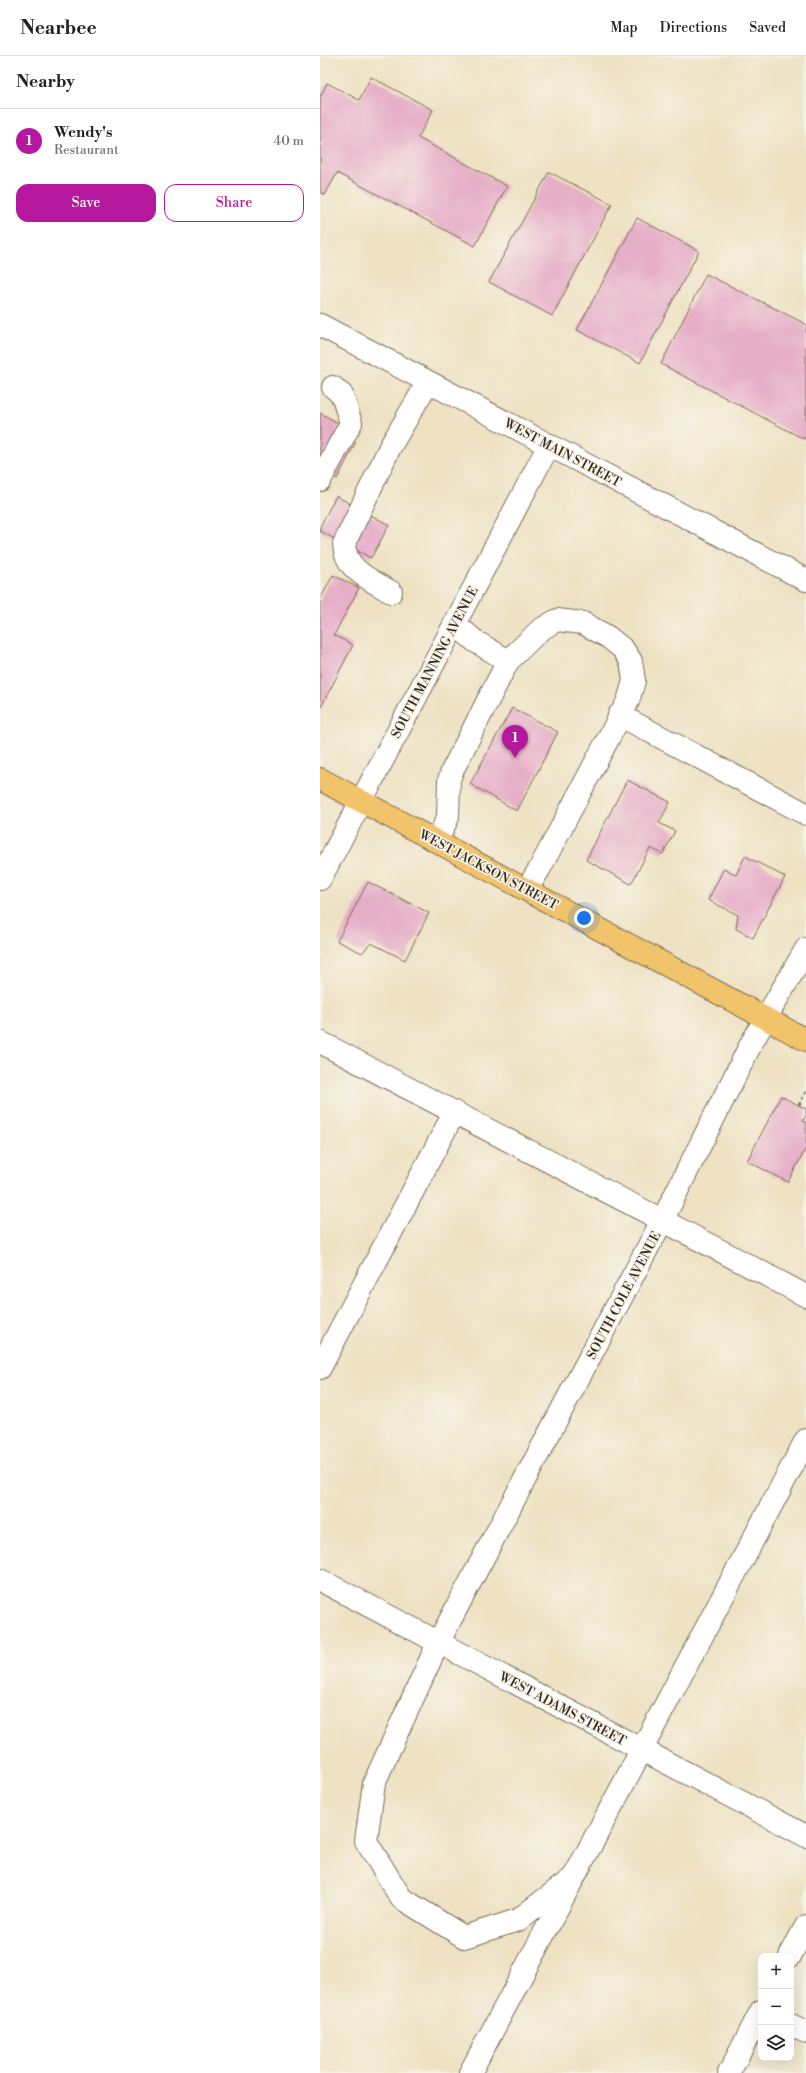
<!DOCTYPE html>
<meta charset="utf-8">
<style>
body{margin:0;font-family:"Libre Bodoni",serif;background:#f6f6f6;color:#202124}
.controls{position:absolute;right:12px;bottom:12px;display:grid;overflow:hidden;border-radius:8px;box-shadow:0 4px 16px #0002}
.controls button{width:36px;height:36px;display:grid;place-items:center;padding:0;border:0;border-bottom:1px solid #e0e0e0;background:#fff;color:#202124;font:20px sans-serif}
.you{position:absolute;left:264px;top:862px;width:14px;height:14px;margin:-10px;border:3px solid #fff;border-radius:50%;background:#1a73e8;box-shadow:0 0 0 6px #1a73e833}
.badge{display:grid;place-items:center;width:26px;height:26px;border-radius:50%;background:#b5179e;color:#fff;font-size:13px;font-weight:700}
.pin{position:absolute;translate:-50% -33px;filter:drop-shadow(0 1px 2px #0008)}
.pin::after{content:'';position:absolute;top:21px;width:14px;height:12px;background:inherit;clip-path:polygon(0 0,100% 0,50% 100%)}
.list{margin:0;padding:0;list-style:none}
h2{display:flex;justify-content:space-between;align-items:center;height:52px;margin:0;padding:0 16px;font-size:17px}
h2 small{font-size:13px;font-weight:400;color:#757577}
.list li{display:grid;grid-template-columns:26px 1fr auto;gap:12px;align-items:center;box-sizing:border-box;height:64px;padding:0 16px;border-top:1px solid #e0e0e0}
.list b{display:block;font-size:15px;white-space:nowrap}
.list p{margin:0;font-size:13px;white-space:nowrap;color:#757577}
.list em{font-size:13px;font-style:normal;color:#757577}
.actions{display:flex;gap:8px;padding:12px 16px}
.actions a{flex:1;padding:9px 0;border:1px solid #b5179e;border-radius:12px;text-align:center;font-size:14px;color:#b5179e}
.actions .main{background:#b5179e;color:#fff}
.icon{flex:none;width:22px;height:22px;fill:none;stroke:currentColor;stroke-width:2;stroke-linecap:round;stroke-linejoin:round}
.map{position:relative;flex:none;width:486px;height:2017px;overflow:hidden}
header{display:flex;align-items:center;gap:24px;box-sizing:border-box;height:56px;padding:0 20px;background:#fff;border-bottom:1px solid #e0e0e0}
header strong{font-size:19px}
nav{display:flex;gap:22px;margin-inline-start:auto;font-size:14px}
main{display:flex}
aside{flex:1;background:#fff}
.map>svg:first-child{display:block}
.building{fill:#e6aec7}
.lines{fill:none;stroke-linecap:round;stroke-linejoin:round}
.minor-casing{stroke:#7a6a58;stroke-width:24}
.major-casing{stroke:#7a6a58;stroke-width:24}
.path{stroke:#7a6a58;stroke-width:2.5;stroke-dasharray:3 3;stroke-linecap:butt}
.minor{stroke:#fff;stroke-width:22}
.major{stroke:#f1c36a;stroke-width:22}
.labels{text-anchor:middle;stroke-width:3.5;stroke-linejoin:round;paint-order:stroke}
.street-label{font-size:13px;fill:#3b2a1e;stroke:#f7f3e8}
</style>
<header>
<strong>Nearbee</strong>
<nav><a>Map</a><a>Directions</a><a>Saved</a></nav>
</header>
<main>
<aside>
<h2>Nearby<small></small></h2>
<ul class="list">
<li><span class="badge">1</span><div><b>Wendy's</b><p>Restaurant</p></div><em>40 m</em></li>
</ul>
<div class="actions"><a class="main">Save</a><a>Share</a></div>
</aside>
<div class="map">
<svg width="486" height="2017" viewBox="0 0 486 2017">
<rect width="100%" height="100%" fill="#f7f3e8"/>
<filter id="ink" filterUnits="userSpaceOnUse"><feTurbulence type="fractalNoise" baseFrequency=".025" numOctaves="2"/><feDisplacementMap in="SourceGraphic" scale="8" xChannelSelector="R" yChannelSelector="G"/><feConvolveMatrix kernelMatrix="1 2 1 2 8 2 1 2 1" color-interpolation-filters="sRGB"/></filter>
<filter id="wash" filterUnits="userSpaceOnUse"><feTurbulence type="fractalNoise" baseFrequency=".012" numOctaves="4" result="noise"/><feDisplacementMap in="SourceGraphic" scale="16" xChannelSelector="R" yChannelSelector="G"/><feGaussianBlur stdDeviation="0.9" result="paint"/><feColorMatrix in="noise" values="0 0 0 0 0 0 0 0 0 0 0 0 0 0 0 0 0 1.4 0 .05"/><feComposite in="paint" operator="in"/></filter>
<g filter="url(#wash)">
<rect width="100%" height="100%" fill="#eee2c3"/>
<g id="blocks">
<g class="building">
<path d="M 51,21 L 113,54 L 98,82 L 187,130 L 155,190 L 17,117 L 5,139 L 0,136 L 0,41 L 7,27 L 39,44 Z"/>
<path d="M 229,116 L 292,148 L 232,260 L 169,226 Z"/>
<path d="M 317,162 L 379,195 L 320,307 L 257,274 Z"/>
<path d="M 386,218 L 486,268 L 486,379 L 484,383 L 341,308 Z"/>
<path d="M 0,357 L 20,368 L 16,376 L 36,386 L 17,423 L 0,413 Z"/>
<path d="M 16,440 L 69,469 L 51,502 L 0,475 L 0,471 Z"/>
<path d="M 13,519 L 39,532 L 14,579 L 33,589 L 0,653 L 0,544 Z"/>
<path d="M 192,652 L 238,676 L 197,755 L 150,728 Z"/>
<path d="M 307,724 L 350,746 L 339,767 L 355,775 L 343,798 L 330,792 L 311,828 L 266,804 Z"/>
<path d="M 425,800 L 465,821 L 433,882 L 416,873 L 418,859 L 388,844 L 404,812 L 416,819 Z"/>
<path d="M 48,826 L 109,857 L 85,904 L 51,887 L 42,897 L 17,885 Z"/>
<path d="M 461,1040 L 486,1053 L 486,1059 L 483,1065 L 486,1066 L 486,1092 L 468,1126 L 427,1105 Z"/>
</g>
</g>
</g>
<g filter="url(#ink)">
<use href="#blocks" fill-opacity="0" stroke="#7a6a58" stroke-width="1"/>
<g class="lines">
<g class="minor-casing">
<g id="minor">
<path d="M 0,269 L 486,524"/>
<path d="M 0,424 L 31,367 L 22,339 L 13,331"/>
<path d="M 71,536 C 51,524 25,514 24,488 L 70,391 L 108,326"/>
<path d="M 135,568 L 155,585 L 188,605"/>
<path d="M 299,659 L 486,758"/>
<path d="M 117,785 L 128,761 L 129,724 L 132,715 L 188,605 L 220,574 L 237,564 L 263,567 L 288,581 L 303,593 L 311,605 L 314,625 L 308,645 L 220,812 L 207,833"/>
<path d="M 0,823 L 229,389"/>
<path d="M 0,986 C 161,1071 325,1154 486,1240"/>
<path d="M 0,1312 L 134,1057"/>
<path d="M 0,1524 L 486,1780"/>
<path d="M 254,1821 L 198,1864 L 144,1881 L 81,1842 L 46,1785 L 54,1727 L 119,1585 L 343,1163 L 432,986 L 486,893"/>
<path d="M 470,1900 L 486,1870"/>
<path d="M 471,1969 L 486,1976"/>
<path d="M 150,2017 L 486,1384"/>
<path d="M 409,2017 L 441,1955"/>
</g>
</g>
<g class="major-casing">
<path id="major" d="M 0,723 L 486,984"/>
</g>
<path class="path" d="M 479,1049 L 486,1035"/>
<use href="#minor" class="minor"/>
<use href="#major" class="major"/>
</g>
</g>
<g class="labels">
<g class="street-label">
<text transform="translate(243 396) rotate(28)" y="5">WEST MAIN STREET</text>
<text transform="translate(114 606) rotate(-62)" y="5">SOUTH MANNING AVENUE</text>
<text transform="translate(169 813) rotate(28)" y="5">WEST JACKSON STREET</text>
<text transform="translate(303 1239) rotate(-62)" y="5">SOUTH COLE AVENUE</text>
<text transform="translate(243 1652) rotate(28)" y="5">WEST ADAMS STREET</text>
</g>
</g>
</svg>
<div class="controls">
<button>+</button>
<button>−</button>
<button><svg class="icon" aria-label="layers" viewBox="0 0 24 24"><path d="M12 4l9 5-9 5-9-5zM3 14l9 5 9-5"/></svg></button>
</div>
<div class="you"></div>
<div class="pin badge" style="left:195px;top:702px">1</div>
</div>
</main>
